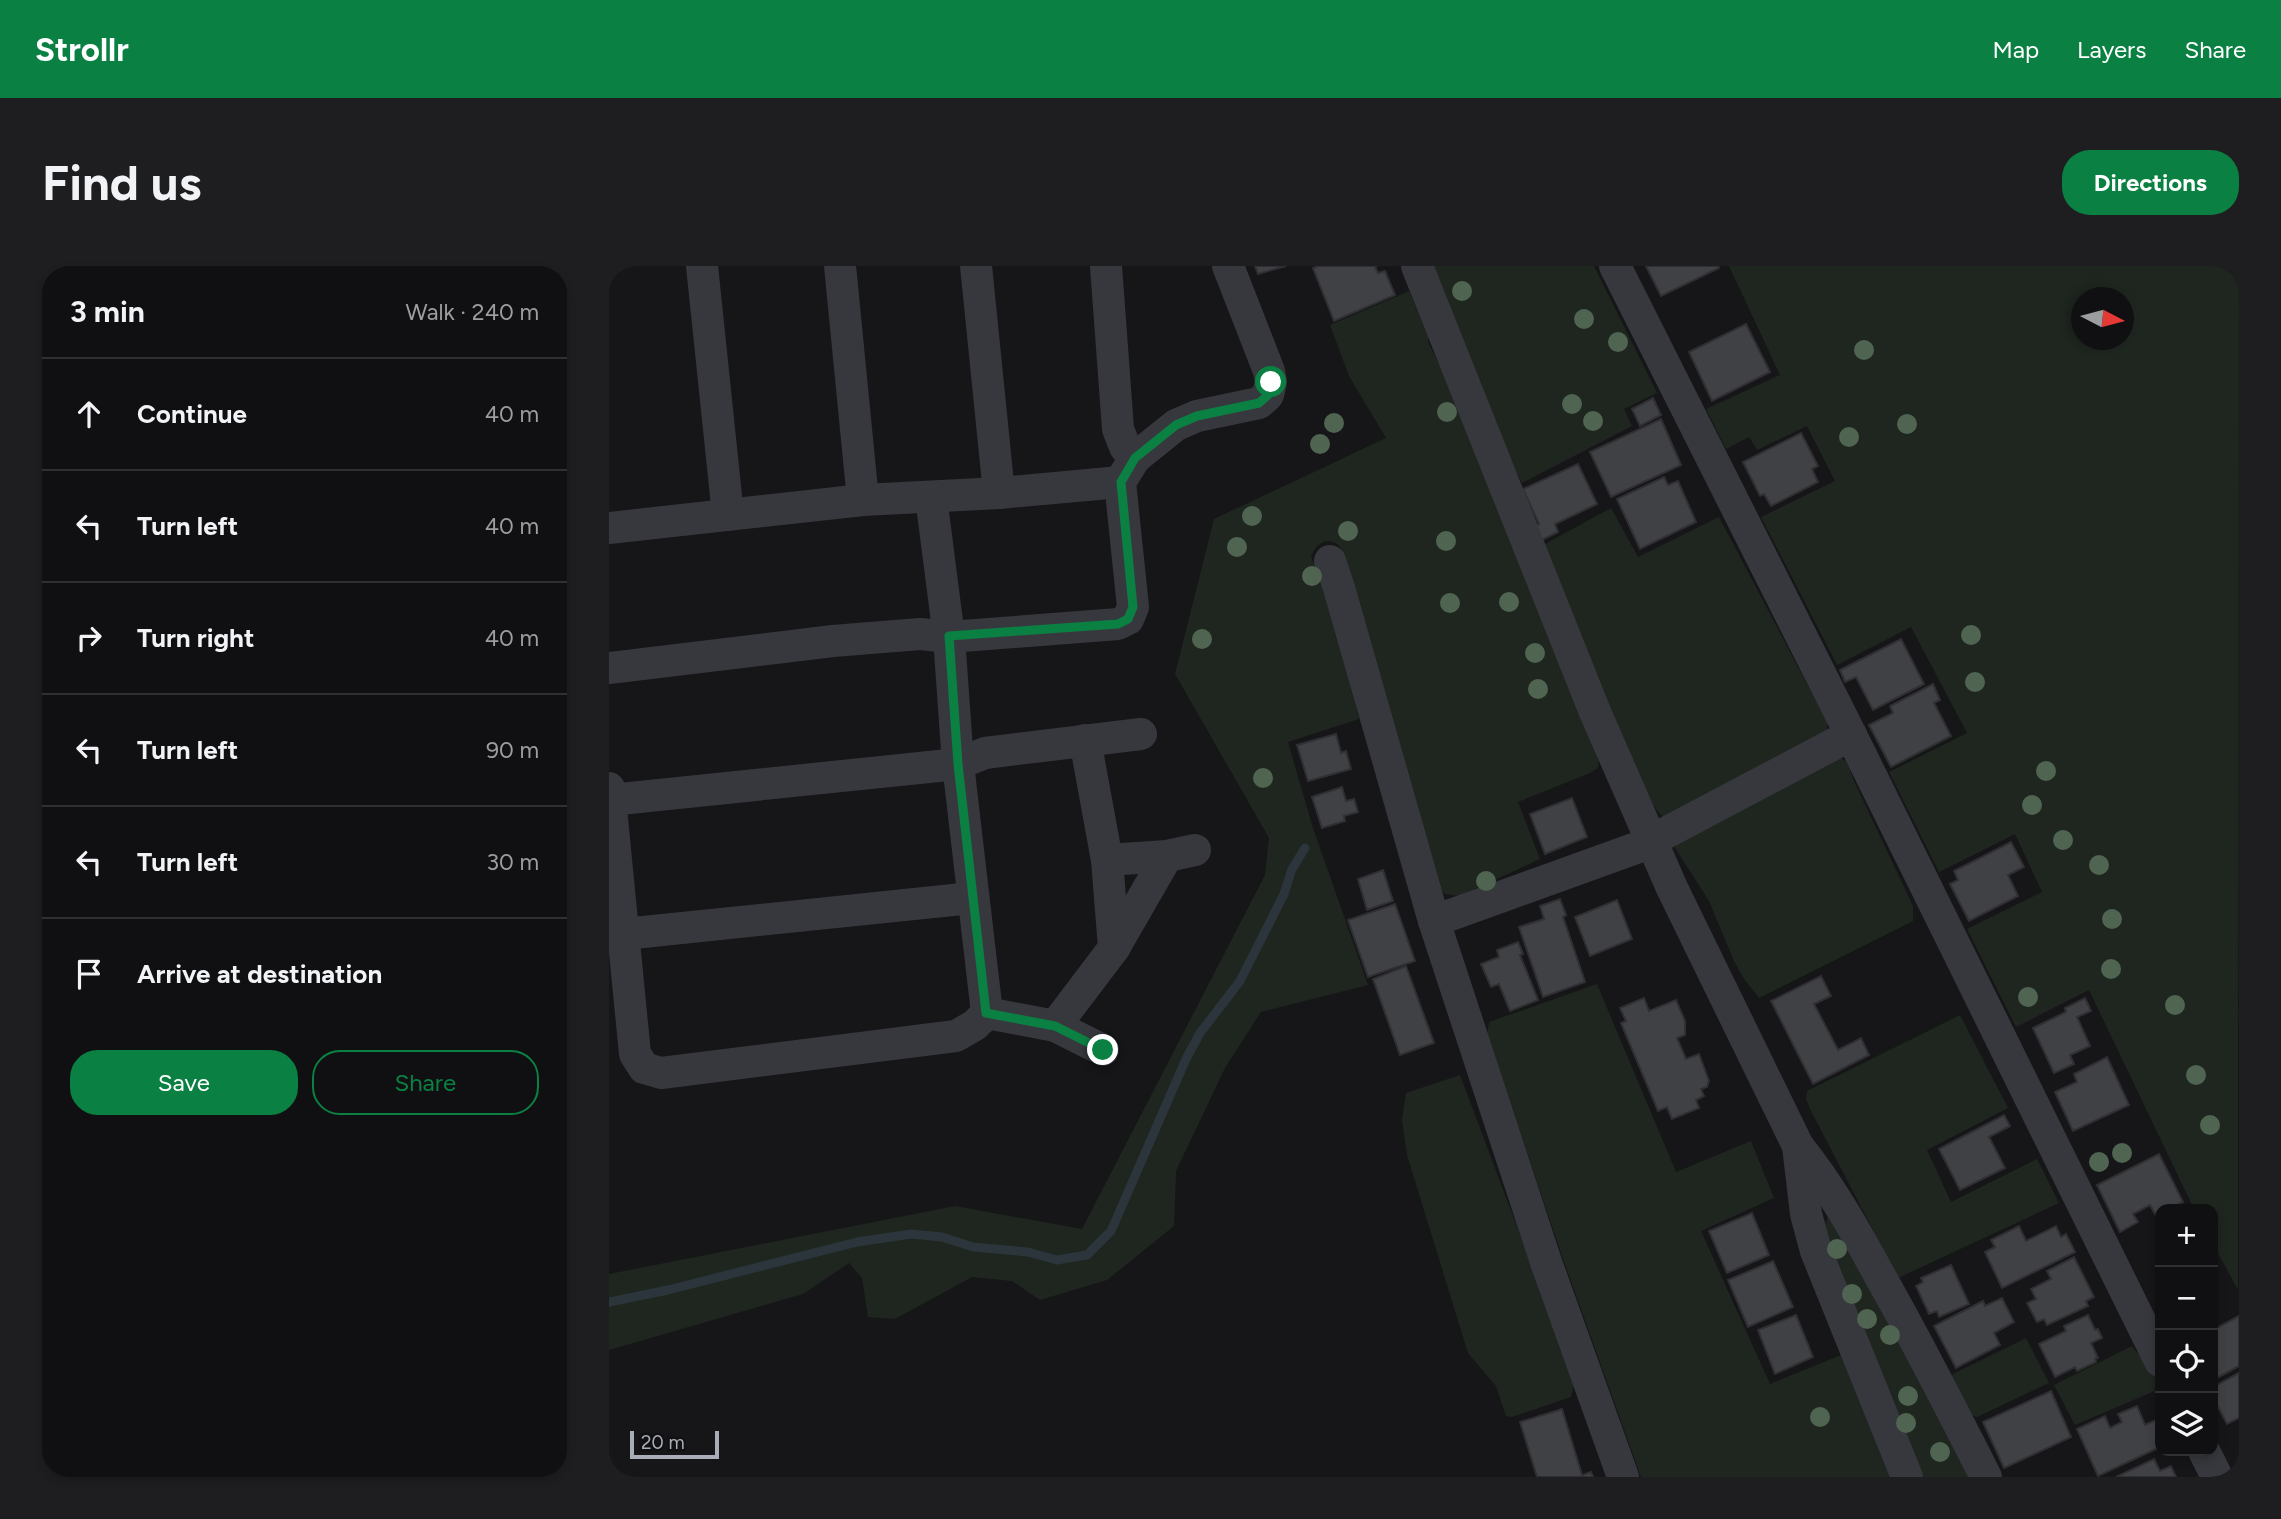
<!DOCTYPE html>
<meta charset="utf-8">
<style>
body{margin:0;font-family:Figtree,sans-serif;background:#1e1e20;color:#f1f3f6}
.controls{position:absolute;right:21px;bottom:21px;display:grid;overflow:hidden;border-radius:14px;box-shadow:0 4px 10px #0003}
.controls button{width:63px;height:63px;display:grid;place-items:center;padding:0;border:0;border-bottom:2px solid #303032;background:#101012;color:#f1f3f6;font:35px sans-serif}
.compass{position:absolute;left:1462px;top:21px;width:63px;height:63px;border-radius:50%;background:#101012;box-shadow:0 4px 10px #0003;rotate:96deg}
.scale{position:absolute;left:21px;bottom:18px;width:89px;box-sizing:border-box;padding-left:7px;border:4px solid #a8adb8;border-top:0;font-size:19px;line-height:24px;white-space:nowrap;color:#a8adb8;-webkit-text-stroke:5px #111113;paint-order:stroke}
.stop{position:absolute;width:21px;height:21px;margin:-16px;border:5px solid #0b8043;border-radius:50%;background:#fff}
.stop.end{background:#0b8043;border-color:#fff;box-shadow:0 2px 7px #0008}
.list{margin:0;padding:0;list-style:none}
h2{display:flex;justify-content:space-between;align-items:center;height:91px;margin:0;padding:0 28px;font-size:30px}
h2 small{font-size:23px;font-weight:400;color:#9c9d9f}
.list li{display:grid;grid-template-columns:46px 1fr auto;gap:21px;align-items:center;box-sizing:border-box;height:112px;padding:0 28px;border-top:2px solid #303032}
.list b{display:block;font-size:26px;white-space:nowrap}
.list em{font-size:23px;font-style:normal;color:#9c9d9f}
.actions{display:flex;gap:14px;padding:21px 28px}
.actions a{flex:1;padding:16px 0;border:2px solid #0b8043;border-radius:28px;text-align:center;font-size:24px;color:#0b8043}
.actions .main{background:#0b8043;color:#fff}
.icon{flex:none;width:38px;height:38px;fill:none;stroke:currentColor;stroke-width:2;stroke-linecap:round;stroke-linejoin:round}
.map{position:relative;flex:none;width:1630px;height:1211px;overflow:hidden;border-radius:28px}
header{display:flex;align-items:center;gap:42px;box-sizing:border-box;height:98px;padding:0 35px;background:#0b8043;color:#fff}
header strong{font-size:33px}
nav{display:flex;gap:38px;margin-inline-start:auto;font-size:24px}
.intro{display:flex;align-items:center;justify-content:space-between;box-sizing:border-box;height:168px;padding:0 42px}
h1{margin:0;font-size:49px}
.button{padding:18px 32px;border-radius:28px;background:#0b8043;color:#fff;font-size:24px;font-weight:700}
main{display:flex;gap:42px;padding:0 42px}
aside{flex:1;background:#101012;border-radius:28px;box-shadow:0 4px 10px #0003}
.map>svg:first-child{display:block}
.green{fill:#1e261f;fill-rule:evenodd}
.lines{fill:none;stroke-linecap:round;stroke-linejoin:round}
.stream{stroke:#2c353c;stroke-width:9}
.building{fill:#404145;stroke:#303034;stroke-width:2}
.minor{stroke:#37383d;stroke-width:32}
.tree{fill:#506452}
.route{stroke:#0b8043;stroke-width:9}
</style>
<header>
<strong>Strollr</strong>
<nav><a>Map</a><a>Layers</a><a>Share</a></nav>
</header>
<div class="intro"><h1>Find us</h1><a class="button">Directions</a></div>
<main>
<aside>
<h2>3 min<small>Walk · 240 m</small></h2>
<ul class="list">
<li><svg class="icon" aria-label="ahead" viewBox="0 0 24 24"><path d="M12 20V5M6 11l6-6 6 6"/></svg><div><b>Continue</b></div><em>40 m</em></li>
<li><svg class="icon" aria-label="left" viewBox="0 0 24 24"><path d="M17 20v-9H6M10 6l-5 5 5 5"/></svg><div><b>Turn left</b></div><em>40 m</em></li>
<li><svg class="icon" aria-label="right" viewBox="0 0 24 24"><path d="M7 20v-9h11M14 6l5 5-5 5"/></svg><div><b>Turn right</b></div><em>40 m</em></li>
<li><svg class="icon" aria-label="left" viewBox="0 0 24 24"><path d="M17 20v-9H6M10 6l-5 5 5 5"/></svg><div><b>Turn left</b></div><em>90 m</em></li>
<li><svg class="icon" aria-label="left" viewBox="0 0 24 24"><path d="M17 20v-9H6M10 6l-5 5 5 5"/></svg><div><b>Turn left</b></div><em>30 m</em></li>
<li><svg class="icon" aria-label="arrive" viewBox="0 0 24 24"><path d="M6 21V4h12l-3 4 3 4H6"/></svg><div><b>Arrive at destination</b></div></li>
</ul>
<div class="actions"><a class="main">Save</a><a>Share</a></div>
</aside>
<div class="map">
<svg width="1630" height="1211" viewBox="0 0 1630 1211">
<rect width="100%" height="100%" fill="#161618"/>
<g class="green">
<path d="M 821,0 L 985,0 L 1048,127 L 1015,143 L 1023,160 L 913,217 L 897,185 Z"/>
<path d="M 1120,0 L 1630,0 L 1629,1024 L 1604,978 L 1604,943 L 1585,943 L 1480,724 L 1407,761 L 1358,663 L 1433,626 L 1406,568 L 1330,606 L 1280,506 L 1358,467 L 1302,361 L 1228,399 L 1152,251 L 1226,215 L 1198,160 L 1148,184 L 1140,171 L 1117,183 L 1097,143 L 1171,109 ZM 1472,32 L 1514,32 L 1514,74 L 1472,74 Z"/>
<path d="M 800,25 L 819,70 L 819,76 L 845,128 L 990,492 L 989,502 L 981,507 L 909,536 L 931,593 L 851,630 L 836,628 L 829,622 L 737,300 C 736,273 712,265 702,291 L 723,339 L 750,453 L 679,476 L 703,559 L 759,719 L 652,746 L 616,802 L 567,905 L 565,960 L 498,1014 L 431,1034 L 403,1015 L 363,1011 L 286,1053 L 259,1051 L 253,1012 L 240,997 L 194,1028 L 0,1084 L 0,1008 L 346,940 L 473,963 L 656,609 L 660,572 L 566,408 L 605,253 L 777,172 L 740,110 L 721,59 Z"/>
<path d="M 1002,242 L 1029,291 L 1110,251 L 1218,456 L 1218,464 L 1214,470 L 1055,551 C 1034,544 950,314 936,278 Z"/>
<path d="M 1232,492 L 1238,496 L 1245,515 L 1304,640 L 1304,655 L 1150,732 L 1135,713 L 1125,695 L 1100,635 L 1066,582 L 1065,576 Z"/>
<path d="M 988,718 L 1067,906 L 1142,875 L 1165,932 L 1092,965 L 1161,1118 L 1232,1089 L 1282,1211 L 1032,1211 L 953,990 L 878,768 L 880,756 Z"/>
<path d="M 1351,749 L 1399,842 L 1318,884 L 1342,936 L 1428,893 L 1450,937 L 1289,1012 L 1201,843 L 1197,833 L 1198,825 Z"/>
<path d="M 851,809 L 966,1115 L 962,1131 L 903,1151 L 897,1150 L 887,1120 L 859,1087 L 798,889 L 793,854 L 797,827 Z"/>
<path d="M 1219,950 L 1222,950 L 1362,1211 L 1313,1211 L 1215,963 Z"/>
<path d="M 1417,1072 L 1440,1117 L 1368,1151 L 1363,1149 L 1342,1109 Z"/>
<path d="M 1523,1080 C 1532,1093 1550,1107 1548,1124 L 1466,1159 L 1445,1119 Z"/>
</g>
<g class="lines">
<path class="stream" d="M 0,1036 L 59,1024 L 248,976 L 302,968 L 333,971 L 364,981 L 419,986 L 448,994 L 478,989 L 502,965 L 577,793 L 591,767 L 631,715 L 675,628 L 683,603 L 696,582"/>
</g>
<g class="building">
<path d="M 646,0 L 677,0 L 649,8 Z"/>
<path d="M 709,0 L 768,0 L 766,1 L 769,7 L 776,5 L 786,29 L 725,55 L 704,2 Z"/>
<path d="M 1037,0 L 1109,0 L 1110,2 L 1052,30 Z"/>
<path d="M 1137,58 L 1161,106 L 1103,135 L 1080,86 Z"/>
<path d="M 1044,132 L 1052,149 L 1031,160 L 1023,143 Z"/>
<path d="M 1052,153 L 1072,199 L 1002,231 L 981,186 Z"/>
<path d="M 1192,167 L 1209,200 L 1203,203 L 1209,216 L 1162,240 L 1155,228 L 1151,230 L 1134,196 Z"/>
<path d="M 969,198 L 988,238 L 946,258 L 949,266 L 933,274 L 926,260 L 930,258 L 914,223 Z"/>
<path d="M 1055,211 L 1059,219 L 1069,215 L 1087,256 L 1031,283 L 1008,233 Z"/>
<path d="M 1292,373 L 1315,418 L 1264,444 L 1247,411 L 1236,416 L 1231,404 Z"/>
<path d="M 1324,418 L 1331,434 L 1325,437 L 1342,470 L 1282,501 L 1260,459 L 1284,447 L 1281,440 Z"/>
<path d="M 727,468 L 732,487 L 737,485 L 742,503 L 699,515 L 688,479 Z"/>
<path d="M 733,521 L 737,535 L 745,533 L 749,546 L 735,550 L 736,555 L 713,562 L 703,531 Z"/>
<path d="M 963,532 L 978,571 L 936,588 L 921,548 Z"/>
<path d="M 1402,576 L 1415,601 L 1399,609 L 1409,630 L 1360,655 L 1341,618 L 1349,614 L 1345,605 Z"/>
<path d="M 774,604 L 784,635 L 758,644 L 749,613 Z"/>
<path d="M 951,633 L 957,649 L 954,651 L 976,716 L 934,731 L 910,661 L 935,653 L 931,640 Z"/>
<path d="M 1008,634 L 1023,673 L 981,690 L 966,651 Z"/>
<path d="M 786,638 L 806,695 L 759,711 L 739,654 Z"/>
<path d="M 909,676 L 914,688 L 911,689 L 929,734 L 901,745 L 890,718 L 882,721 L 872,698 L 890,691 L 888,684 Z"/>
<path d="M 797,700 L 825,777 L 791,789 L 764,713 Z"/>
<path d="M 1212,710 L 1222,730 L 1205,738 L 1229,784 L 1252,772 L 1260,789 L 1204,818 L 1162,735 Z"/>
<path d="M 1035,732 L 1040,745 L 1067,734 L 1076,755 L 1076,769 L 1068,772 L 1077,793 L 1090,788 L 1100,815 L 1098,821 L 1092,823 L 1095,830 L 1087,834 L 1090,842 L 1063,853 L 1058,841 L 1049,845 L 1012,757 L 1017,755 L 1011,742 Z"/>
<path d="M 1476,732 L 1482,745 L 1468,751 L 1481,780 L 1461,789 L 1465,798 L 1445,807 L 1424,762 L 1457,746 L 1456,742 Z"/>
<path d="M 1498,791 L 1520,839 L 1464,865 L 1446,826 L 1468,816 L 1465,808 Z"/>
<path d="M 1395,849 L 1401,860 L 1380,871 L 1396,902 L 1351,924 L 1330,883 Z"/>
<path d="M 1550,888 L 1574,936 L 1560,943 L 1551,943 L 1551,947 L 1547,950 L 1541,939 L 1524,948 L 1529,956 L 1511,966 L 1488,919 Z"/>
<path d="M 1143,947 L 1160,989 L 1118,1007 L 1100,965 Z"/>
<path d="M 1410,960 L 1417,975 L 1447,960 L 1452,971 L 1457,968 L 1466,986 L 1393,1022 L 1376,986 L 1386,981 L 1382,974 Z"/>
<path d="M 1465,991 L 1485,1031 L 1477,1035 L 1479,1040 L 1438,1059 L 1435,1053 L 1428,1056 L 1418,1037 L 1427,1033 L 1422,1023 L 1442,1013 L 1438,1005 Z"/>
<path d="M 1164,995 L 1184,1041 L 1139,1061 L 1119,1014 Z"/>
<path d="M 1342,999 L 1360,1038 L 1330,1051 L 1328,1045 L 1320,1048 L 1307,1020 L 1314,1016 L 1312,1012 Z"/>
<path d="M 1393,1032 L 1405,1056 L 1385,1067 L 1391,1079 L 1347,1102 L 1325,1060 L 1374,1035 L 1376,1040 Z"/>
<path d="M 1187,1049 L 1204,1091 L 1166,1108 L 1149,1064 Z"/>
<path d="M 1479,1049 L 1486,1064 L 1489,1063 L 1493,1072 L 1482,1077 L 1489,1092 L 1486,1093 L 1487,1096 L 1468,1105 L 1466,1101 L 1446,1111 L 1430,1078 L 1457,1065 L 1455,1060 Z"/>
<path d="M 1630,1050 L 1630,1100 L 1604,1114 L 1604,1064 Z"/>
<path d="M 1630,1107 L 1630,1152 L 1618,1158 L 1604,1131 L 1604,1121 Z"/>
<path d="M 1442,1125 L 1462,1171 L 1395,1202 L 1374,1156 Z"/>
<path d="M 1528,1140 L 1536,1159 L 1551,1152 L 1551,1181 L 1489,1210 L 1468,1163 L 1496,1150 L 1501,1162 L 1513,1156 L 1509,1148 Z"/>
<path d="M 953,1143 L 973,1209 L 982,1206 L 984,1211 L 928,1211 L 911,1156 Z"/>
<path d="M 1545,1193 L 1551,1205 L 1562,1200 L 1567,1211 L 1507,1211 Z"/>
</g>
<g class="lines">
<g class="minor">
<path d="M 93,0 L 119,249"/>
<path d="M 231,0 L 254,234"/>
<path d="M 367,0 L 390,227"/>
<path d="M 497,0 L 509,163 L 516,181 L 526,192"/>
<path d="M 808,0 L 986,446 L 1063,622 L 1189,880 L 1197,948 L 1207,985 L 1298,1211"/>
<path d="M 1006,0 L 1242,469 L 1551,1095"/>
<path d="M 0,262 L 254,234 L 390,227 L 511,216"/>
<path d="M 721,295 L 730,322 L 825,655 L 937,996 L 1014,1211"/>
<path d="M 0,402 L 224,375 L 311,368 L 340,371 L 509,358 L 519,353 L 524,341 L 511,216 L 526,192 L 567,159 L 588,150 L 650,137 L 659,129 L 662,116 L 660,105 L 619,0"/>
<path d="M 476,474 L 498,594 L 505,682"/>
<path d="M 0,522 L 26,788 L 35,802 L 52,807 L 347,770 L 366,759 L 378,747 L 349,498 L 340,371 L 322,231"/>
<path d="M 1,534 L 349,498 L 376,487 L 532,468"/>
<path d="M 498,594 L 558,590 L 586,584"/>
<path d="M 825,655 L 1030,581 L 1242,469"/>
<path d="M 15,668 L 363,632"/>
<path d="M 378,747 L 446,760 L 494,784"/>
<path d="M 446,760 L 505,682 L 558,590"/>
<path d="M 1189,880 C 1222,921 1247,966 1272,1012 C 1309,1077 1343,1144 1377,1211"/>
<path d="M 1595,1185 L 1608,1211"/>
</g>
</g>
<g class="tree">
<circle cx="853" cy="25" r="10"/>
<circle cx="975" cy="53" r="10"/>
<circle cx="1009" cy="76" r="10"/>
<circle cx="1255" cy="84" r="10"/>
<circle cx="963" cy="138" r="10"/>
<circle cx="838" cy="146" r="10"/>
<circle cx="984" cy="155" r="10"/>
<circle cx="725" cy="157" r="10"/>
<circle cx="1298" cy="158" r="10"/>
<circle cx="1240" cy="171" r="10"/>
<circle cx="711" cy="178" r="10"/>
<circle cx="643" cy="250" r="10"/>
<circle cx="739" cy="265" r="10"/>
<circle cx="837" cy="275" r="10"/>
<circle cx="628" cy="281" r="10"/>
<circle cx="703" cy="310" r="10"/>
<circle cx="900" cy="336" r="10"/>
<circle cx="841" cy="337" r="10"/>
<circle cx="1362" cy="369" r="10"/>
<circle cx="593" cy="373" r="10"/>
<circle cx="926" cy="387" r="10"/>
<circle cx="1366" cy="416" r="10"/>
<circle cx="929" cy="423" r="10"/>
<circle cx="1437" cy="505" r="10"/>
<circle cx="654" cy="512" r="10"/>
<circle cx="1423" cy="539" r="10"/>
<circle cx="1454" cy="574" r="10"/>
<circle cx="1490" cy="599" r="10"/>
<circle cx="877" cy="615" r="10"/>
<circle cx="1503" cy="653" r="10"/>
<circle cx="1502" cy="703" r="10"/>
<circle cx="1419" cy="731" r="10"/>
<circle cx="1566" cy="739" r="10"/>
<circle cx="1587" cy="809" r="10"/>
<circle cx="1601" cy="859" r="10"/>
<circle cx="1513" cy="887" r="10"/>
<circle cx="1490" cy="896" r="10"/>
<circle cx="1228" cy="983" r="10"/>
<circle cx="1243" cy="1028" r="10"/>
<circle cx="1258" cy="1053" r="10"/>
<circle cx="1281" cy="1069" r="10"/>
<circle cx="1299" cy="1130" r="10"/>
<circle cx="1211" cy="1151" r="10"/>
<circle cx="1297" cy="1157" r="10"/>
<circle cx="1331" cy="1186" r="10"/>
</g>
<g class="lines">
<path class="route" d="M 494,784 L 446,760 L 377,747 L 349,498 L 340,370 L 509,358 L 519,353 L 524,341 L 512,216 L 526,192 L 567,159 L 588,150 L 650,137 L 659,129 L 662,116"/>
</g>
</svg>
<div class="controls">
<button>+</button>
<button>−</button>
<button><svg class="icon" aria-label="locate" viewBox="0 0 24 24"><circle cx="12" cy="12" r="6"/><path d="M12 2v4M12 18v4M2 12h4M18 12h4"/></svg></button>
<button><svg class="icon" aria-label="layers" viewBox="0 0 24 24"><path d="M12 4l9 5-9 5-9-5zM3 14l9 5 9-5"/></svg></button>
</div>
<svg class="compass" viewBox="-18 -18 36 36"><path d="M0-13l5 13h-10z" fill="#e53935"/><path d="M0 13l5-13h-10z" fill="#9c9d9f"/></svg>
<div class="scale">20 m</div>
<div class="stop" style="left:662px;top:116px"></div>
<div class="stop end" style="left:494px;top:784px"></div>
</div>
</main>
